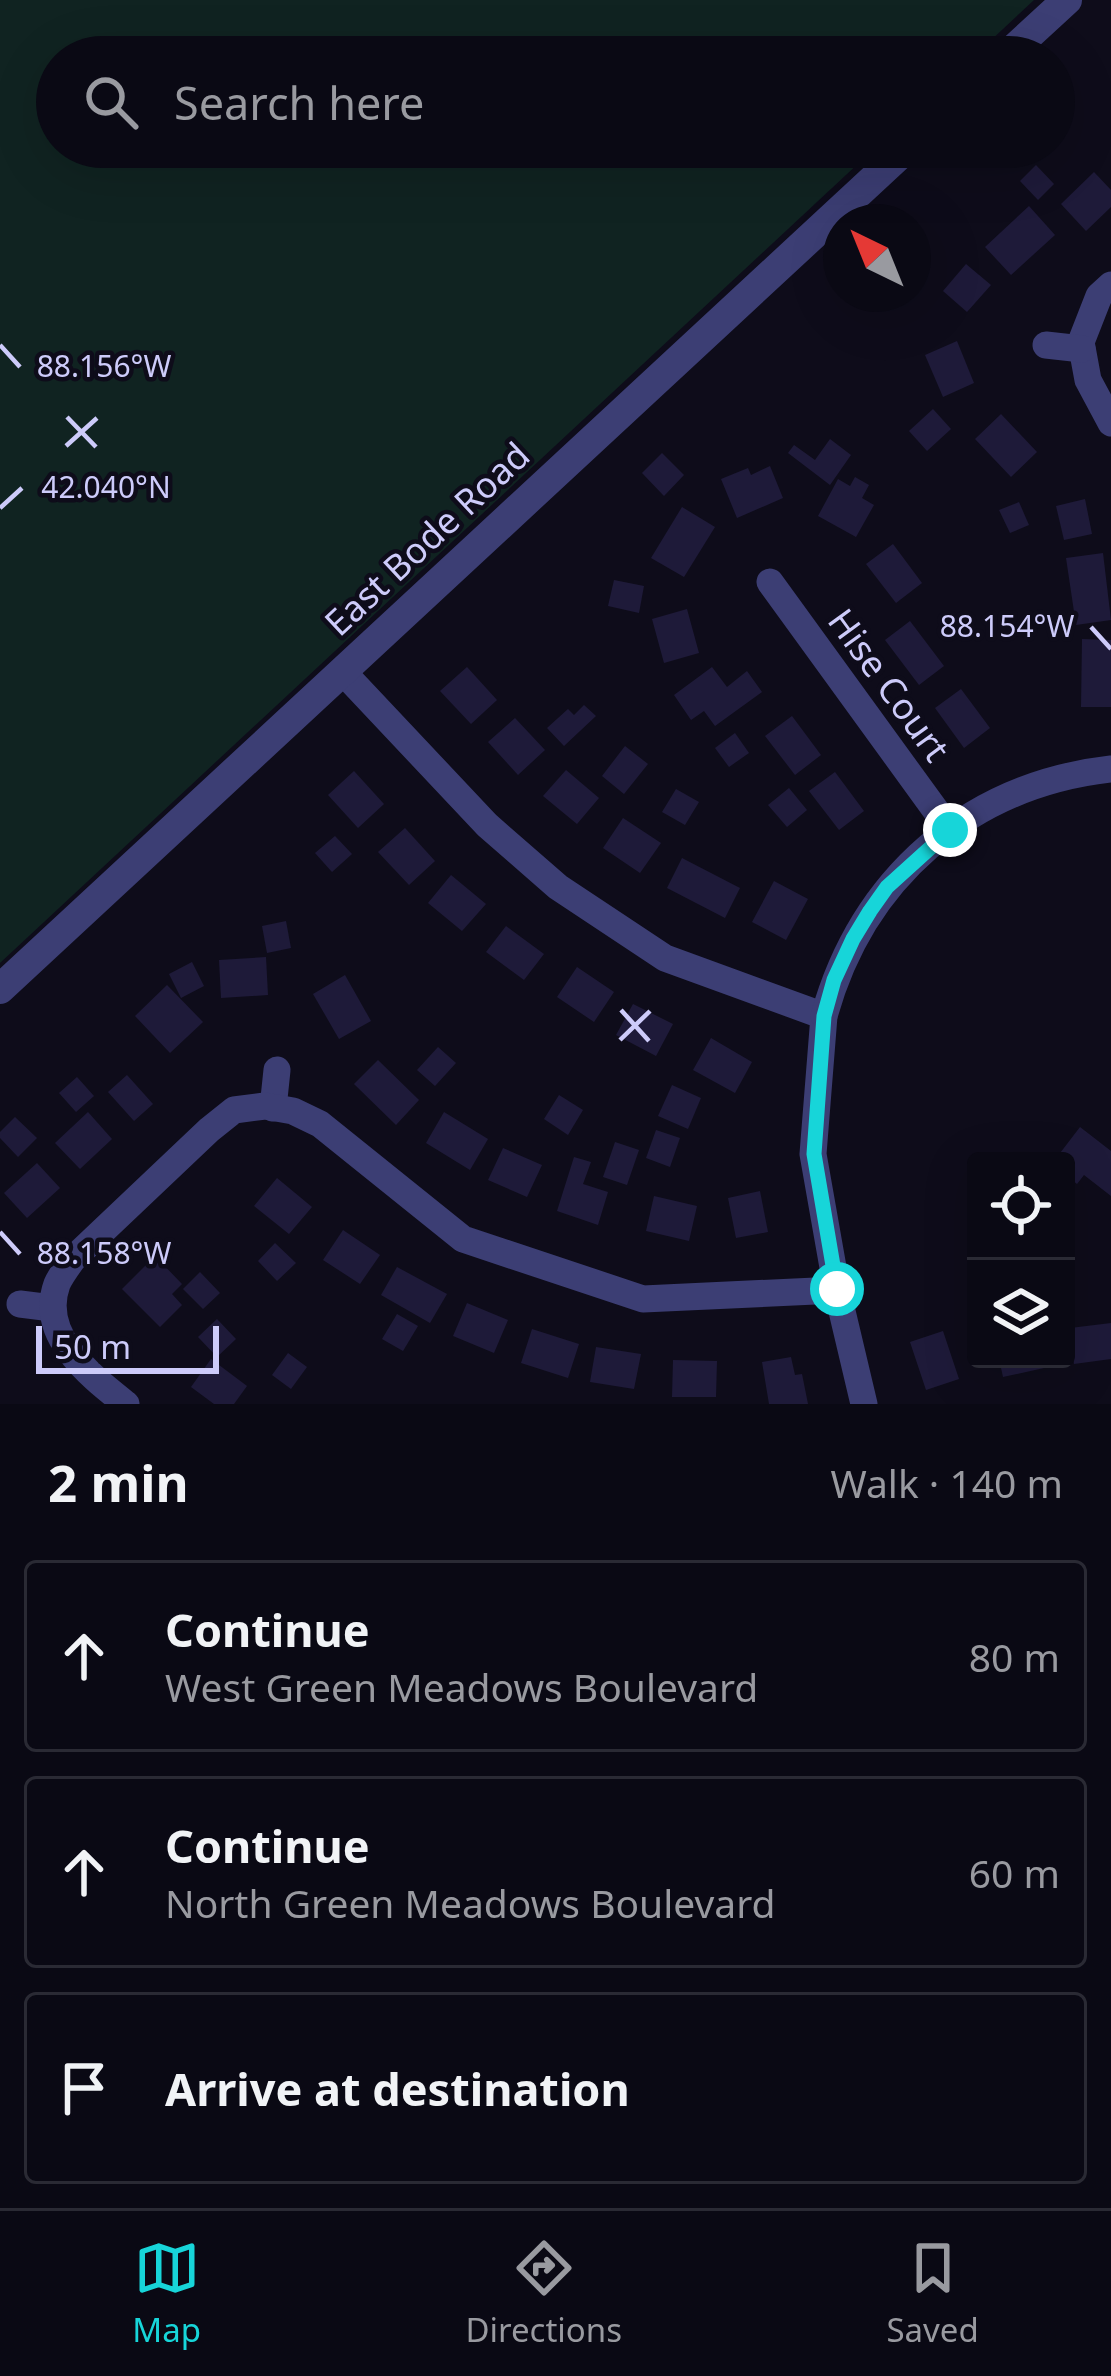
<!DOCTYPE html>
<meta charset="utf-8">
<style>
body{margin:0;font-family:"Noto Sans",sans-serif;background:#13121d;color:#f1f3f6}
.controls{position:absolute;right:36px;bottom:36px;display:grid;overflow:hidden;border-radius:12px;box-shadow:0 12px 48px #0002}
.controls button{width:108px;height:108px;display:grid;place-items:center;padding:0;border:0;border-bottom:3px solid #2a2a34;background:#0a0914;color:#f1f3f6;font:60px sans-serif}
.compass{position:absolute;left:823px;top:204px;width:108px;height:108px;border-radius:50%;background:#0a0914;box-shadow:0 12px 48px #0002;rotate:317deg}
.scale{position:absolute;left:36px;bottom:30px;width:183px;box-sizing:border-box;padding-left:12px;border:6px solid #cdcbfa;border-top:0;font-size:33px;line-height:42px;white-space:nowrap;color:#cdcbfa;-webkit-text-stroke:9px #0e0c1a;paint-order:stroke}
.stop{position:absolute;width:36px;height:36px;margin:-27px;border:9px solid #17d5d9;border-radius:50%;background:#fff}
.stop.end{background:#17d5d9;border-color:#fff;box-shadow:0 3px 12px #0008}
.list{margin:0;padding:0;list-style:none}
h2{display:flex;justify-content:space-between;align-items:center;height:156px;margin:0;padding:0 48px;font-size:51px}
h2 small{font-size:39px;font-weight:400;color:#999aa0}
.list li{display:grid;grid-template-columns:78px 1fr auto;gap:36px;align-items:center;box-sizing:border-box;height:192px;margin:0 24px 24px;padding:0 24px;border:3px solid #2a2a34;border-radius:12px}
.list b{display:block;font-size:45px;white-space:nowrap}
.list p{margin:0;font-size:39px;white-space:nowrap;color:#999aa0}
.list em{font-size:39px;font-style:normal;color:#999aa0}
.icon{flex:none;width:66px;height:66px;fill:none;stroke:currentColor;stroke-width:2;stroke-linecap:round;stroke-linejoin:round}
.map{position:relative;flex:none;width:1111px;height:1404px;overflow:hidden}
.search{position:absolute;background:#0a0914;box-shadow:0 12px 48px #0002;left:36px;right:36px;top:36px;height:132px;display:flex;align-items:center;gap:30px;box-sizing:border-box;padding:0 42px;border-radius:66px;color:#999aa0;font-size:45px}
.sheet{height:804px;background:#0a0914}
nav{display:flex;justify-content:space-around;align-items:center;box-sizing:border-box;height:168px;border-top:3px solid #2a2a34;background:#0a0914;font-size:33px;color:#999aa0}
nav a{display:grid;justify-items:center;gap:6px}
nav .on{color:#17d5d9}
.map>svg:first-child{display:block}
.green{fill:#102321}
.building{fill:#1e1a39}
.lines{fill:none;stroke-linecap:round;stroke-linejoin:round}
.minor{stroke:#3c3e74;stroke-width:27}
.tertiary{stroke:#3c3e74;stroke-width:30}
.route{stroke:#17d5d9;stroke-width:15}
.ticks{fill:none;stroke:#cdcbfa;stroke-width:4.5}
.labels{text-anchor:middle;stroke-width:9;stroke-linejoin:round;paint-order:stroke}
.street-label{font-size:36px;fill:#cdcbfa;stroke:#0e0c1a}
.ticks-label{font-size:30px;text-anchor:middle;fill:#cdcbfa;stroke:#0e0c1a;stroke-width:9;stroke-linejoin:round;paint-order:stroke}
</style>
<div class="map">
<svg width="1111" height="1404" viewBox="0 0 1111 1404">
<rect width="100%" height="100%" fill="#0e0c1a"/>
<path class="green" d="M 0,0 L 1034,0 L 973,57 L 57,57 L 57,147 L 876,147 L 0,963 Z"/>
<g class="building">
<path d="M 1036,165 L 1054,184 L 1038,200 L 1020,181 Z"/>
<path d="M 1094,172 L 1111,190 L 1111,207 L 1086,231 L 1061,204 Z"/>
<path d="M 1029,206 L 1055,235 L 1011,275 L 985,247 Z"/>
<path d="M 966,264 L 991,285 L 967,312 L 943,291 Z"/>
<path d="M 957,341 L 974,383 L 943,397 L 925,355 Z"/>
<path d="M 933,409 L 951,429 L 927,451 L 909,431 Z"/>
<path d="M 1001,414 L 1037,452 L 1011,477 L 975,439 Z"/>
<path d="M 830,439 L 851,455 L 830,485 L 788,453 L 794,445 L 815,460 Z"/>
<path d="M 662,453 L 684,475 L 664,496 L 642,473 Z"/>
<path d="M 770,466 L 783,498 L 737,518 L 721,479 L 748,468 L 751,475 Z"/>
<path d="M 855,477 L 869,485 L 862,498 L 874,505 L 856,537 L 818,516 L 838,479 L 850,486 Z"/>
<path d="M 1085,499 L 1092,534 L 1064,540 L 1056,506 Z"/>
<path d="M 1019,502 L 1029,525 L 1010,533 L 999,510 Z"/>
<path d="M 682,507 L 715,527 L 684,577 L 651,558 Z"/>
<path d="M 893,544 L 922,583 L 896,603 L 866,564 Z"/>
<path d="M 1103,553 L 1111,620 L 1076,625 L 1066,558 Z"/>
<path d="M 614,580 L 644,586 L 639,613 L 608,606 Z"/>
<path d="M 687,609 L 699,653 L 664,663 L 652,619 Z"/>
<path d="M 910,621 L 944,666 L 919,685 L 885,640 Z"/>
<path d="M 1082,639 L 1111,640 L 1111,707 L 1081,707 Z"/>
<path d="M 467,667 L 497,700 L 471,724 L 440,691 Z"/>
<path d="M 712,667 L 727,687 L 747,671 L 762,692 L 715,726 L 704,711 L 691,720 L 674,695 Z"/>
<path d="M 961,689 L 990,728 L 964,748 L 935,708 Z"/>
<path d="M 584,705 L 596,716 L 564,746 L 547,728 L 568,709 L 574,715 Z"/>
<path d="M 792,716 L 821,755 L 795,775 L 765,736 Z"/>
<path d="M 515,718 L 545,750 L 518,775 L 488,742 Z"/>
<path d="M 735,733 L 749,753 L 729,767 L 715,748 Z"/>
<path d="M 625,746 L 648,764 L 624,794 L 602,776 Z"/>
<path d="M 566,770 L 599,798 L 577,824 L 543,796 Z"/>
<path d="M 354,771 L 384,804 L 358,828 L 328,795 Z"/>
<path d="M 835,772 L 864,811 L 839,830 L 809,791 Z"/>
<path d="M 789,788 L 807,810 L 787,827 L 768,805 Z"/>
<path d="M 676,789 L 699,802 L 685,825 L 662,812 Z"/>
<path d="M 623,818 L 661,843 L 640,873 L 603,848 Z"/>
<path d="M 405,828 L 435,861 L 409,885 L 378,852 Z"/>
<path d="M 335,836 L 352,854 L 332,872 L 315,853 Z"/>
<path d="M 682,858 L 740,888 L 725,918 L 667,888 Z"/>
<path d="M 451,875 L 486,904 L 462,931 L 428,903 Z"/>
<path d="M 774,881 L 808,899 L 786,940 L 752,922 Z"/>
<path d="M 286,921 L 291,948 L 267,953 L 262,926 Z"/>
<path d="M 506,926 L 544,954 L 524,980 L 486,952 Z"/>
<path d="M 266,957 L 268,995 L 221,998 L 219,960 Z"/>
<path d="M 192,962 L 204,986 L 181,998 L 169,974 Z"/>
<path d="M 577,967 L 614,992 L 594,1022 L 557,997 Z"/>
<path d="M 345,975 L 371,1021 L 339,1039 L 313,994 Z"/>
<path d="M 167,985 L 203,1022 L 170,1053 L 135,1016 Z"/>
<path d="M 633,1004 L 673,1024 L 656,1056 L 616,1035 Z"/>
<path d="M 711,1038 L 752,1062 L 735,1093 L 693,1070 Z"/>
<path d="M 438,1047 L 456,1063 L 435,1086 L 417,1070 Z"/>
<path d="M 378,1060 L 419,1100 L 396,1125 L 354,1084 Z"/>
<path d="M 127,1075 L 153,1104 L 134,1121 L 108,1092 Z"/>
<path d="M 77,1077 L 94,1096 L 76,1112 L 59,1093 Z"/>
<path d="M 672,1085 L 701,1098 L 688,1129 L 658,1116 Z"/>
<path d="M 559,1095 L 583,1110 L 568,1135 L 544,1119 Z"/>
<path d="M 88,1112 L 112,1139 L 80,1169 L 55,1143 Z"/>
<path d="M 444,1112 L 488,1139 L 470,1170 L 426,1143 Z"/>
<path d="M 15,1117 L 37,1138 L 18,1157 L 0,1138 L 0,1132 Z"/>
<path d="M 1080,1127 L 1111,1151 L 1111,1196 L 1084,1175 L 1077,1184 L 1066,1175 L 1066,1161 L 1054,1161 Z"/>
<path d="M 656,1130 L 680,1138 L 670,1167 L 646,1158 Z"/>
<path d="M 615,1142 L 639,1150 L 627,1185 L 603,1177 Z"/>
<path d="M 503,1148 L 542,1165 L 527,1197 L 488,1180 Z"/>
<path d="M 574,1157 L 591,1162 L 583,1184 L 608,1192 L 598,1225 L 557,1211 Z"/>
<path d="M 37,1163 L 60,1188 L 27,1218 L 4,1193 Z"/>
<path d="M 277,1178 L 312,1207 L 289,1234 L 254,1206 Z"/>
<path d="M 760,1191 L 768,1232 L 736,1238 L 728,1198 Z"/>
<path d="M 654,1196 L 697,1206 L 689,1241 L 646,1231 Z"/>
<path d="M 343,1230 L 380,1255 L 360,1284 L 323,1260 Z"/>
<path d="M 275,1243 L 296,1263 L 277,1281 L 258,1261 Z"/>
<path d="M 155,1256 L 182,1284 L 172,1294 L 182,1305 L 160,1327 L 122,1289 Z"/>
<path d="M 397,1267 L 447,1294 L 430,1323 L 381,1295 Z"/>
<path d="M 200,1272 L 220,1293 L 203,1309 L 183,1289 Z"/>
<path d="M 467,1303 L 508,1320 L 494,1353 L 453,1336 Z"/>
<path d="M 397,1314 L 418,1326 L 403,1351 L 382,1339 Z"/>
<path d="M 217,1319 L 236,1339 L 217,1357 L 198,1337 Z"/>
<path d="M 1111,1323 L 1111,1359 L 1074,1364 L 1070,1328 Z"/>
<path d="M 532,1329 L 579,1344 L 568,1378 L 521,1363 Z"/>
<path d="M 943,1331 L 959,1379 L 926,1390 L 910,1342 Z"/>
<path d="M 596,1347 L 641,1354 L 634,1389 L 590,1382 Z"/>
<path d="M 288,1353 L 307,1367 L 291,1389 L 272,1375 Z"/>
<path d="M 791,1357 L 795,1375 L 802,1374 L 808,1404 L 769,1404 L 762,1362 Z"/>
<path d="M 211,1359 L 247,1386 L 234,1404 L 214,1404 L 191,1387 Z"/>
<path d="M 999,1359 L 1051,1359 L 1053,1366 L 1003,1377 Z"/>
<path d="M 673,1360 L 717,1361 L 716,1397 L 672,1397 Z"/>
</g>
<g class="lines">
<g class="minor">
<path d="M 1111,285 L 1099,296 L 1081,342 L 1088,380 L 1111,423"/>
<path d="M 1046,345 L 1082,349"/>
<path d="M 770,582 L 950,830"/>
<path d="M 342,671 L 487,825 L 558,887 L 665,958 L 824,1016 L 813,1154 L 837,1290 L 864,1404"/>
<path d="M 824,1016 C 862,879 968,785 1111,769"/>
<path d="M 273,1108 L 277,1070"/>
<path d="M 20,1304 L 52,1308"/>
<path d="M 126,1404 C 91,1376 38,1336 57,1284 C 61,1275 68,1266 73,1259 L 209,1130 L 234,1110 L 265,1106 L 293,1111 L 320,1124 L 463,1239 L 643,1299 L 837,1290"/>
</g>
<g class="tertiary">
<path d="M 1005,57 L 1067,0"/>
<path d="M 0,989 L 908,147"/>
</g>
</g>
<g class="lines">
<path class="route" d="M 837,1289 L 814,1154 L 824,1016 L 834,980 L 853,939 L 870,911 L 887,887 L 950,830"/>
</g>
<path class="ticks" d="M 0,345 L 20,367M 67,417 L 96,447M 66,446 L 97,418M 0,508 L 22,488M 1091,627 L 1111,649M 621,1010 L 649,1041M 620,1040 L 650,1011M 0,1232 L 20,1254"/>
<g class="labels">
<g class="street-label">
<text transform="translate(427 539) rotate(-43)" y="13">East Bode Road</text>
<text transform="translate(889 685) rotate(54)" y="13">Hise Court</text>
</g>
</g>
<g class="ticks-label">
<text x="104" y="377">88.156°W</text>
<text x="106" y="498">42.040°N</text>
<text x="1007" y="637">88.154°W</text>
<text x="104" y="1264">88.158°W</text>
</g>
</svg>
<div class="controls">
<button><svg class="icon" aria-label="locate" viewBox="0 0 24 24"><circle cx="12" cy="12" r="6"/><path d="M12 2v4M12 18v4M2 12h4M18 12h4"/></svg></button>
<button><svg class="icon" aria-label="layers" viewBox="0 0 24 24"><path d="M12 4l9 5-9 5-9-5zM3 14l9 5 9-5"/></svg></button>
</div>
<svg class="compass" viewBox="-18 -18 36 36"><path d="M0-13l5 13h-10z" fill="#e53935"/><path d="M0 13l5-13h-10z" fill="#999aa0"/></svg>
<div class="scale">50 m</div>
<div class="stop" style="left:837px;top:1289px"></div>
<div class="stop end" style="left:950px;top:830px"></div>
<div class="search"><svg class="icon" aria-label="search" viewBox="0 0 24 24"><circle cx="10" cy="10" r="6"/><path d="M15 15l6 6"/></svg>Search here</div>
</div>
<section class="sheet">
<h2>2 min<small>Walk · 140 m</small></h2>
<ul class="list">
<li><svg class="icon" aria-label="ahead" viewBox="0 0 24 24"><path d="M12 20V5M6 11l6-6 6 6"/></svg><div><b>Continue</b><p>West Green Meadows Boulevard</p></div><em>80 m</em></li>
<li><svg class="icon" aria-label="ahead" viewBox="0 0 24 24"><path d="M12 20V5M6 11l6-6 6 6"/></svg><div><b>Continue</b><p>North Green Meadows Boulevard</p></div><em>60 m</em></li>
<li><svg class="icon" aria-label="arrive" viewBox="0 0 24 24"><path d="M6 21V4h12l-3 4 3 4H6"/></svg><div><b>Arrive at destination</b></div></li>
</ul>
</section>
<nav>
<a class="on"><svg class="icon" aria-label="map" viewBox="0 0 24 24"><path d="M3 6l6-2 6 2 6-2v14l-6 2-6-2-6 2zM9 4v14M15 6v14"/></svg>Map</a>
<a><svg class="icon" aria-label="directions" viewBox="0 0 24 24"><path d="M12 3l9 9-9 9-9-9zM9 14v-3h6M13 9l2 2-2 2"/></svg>Directions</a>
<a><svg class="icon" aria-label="saved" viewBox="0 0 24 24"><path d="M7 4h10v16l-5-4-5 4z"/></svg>Saved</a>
</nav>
